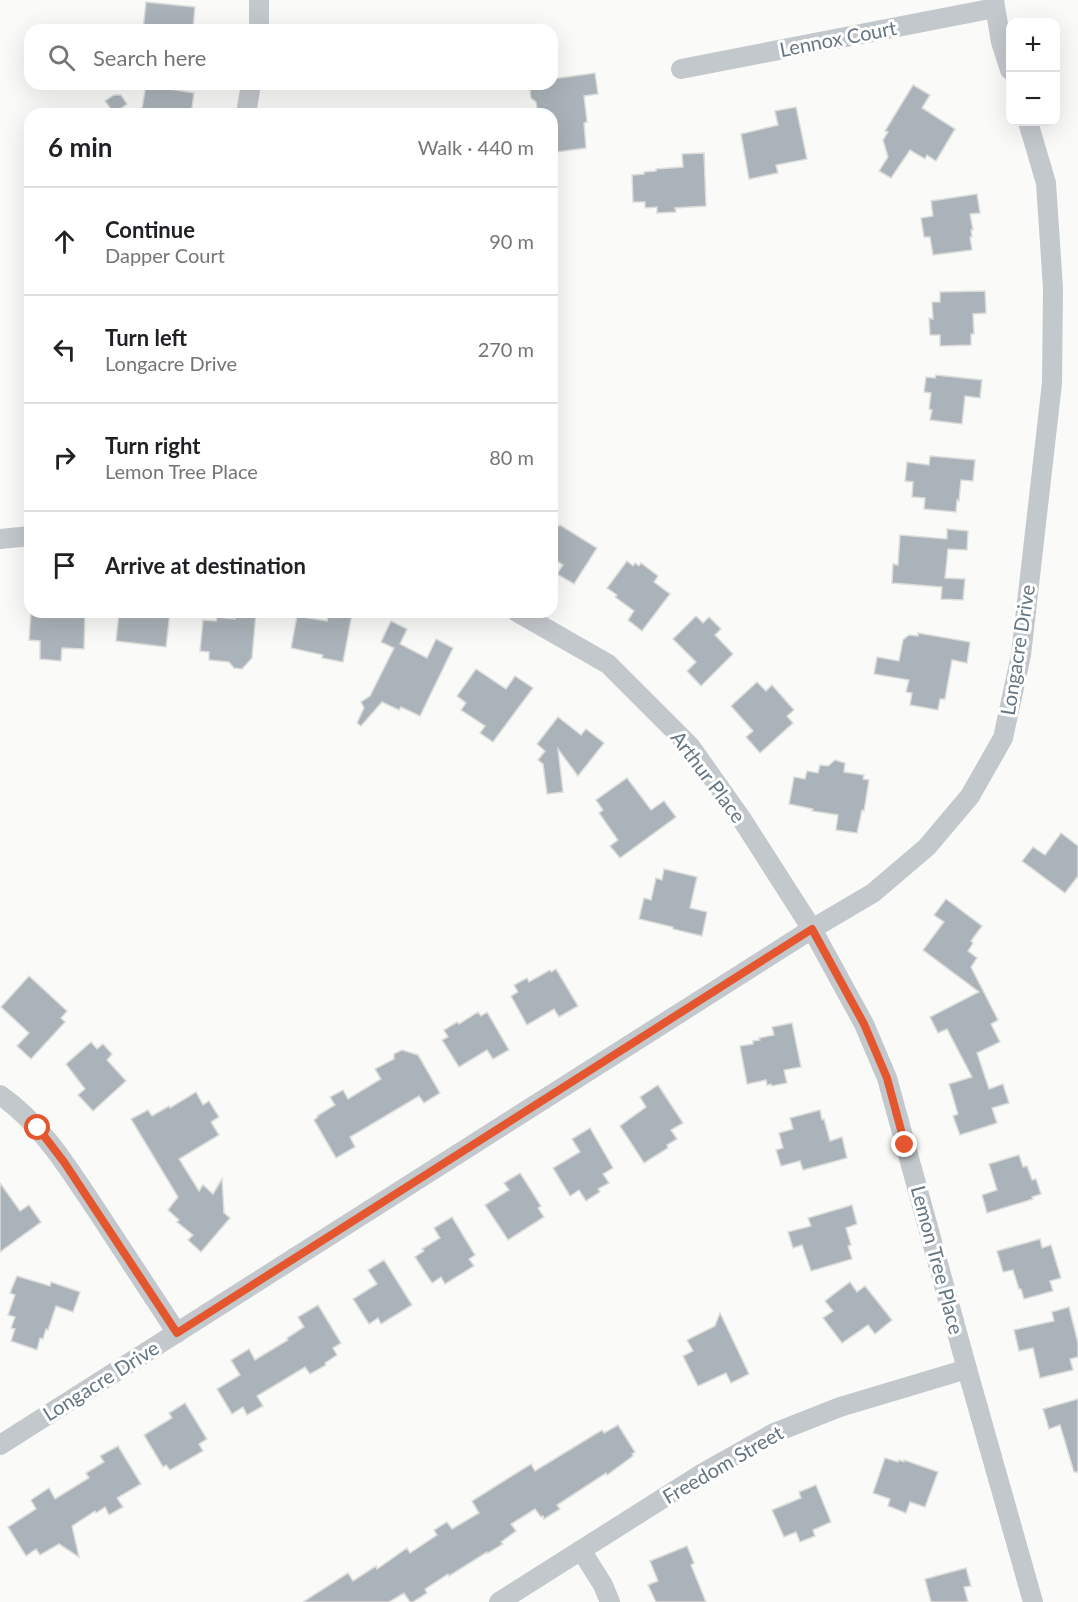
<!DOCTYPE html>
<meta charset="utf-8">
<style>
body{margin:0;font-family:Lato,sans-serif;background:#f6f6f6;color:#202124}
.controls{position:absolute;right:18px;top:18px;display:grid;overflow:hidden;border-radius:12px;box-shadow:0 6px 24px #0002}
.controls button{width:54px;height:54px;display:grid;place-items:center;padding:0;border:0;border-bottom:2px solid #e0e0e0;background:#fff;color:#202124;font:30px sans-serif}
.stop{position:absolute;width:18px;height:18px;margin:-14px;border:4px solid #e4572e;border-radius:50%;background:#fff}
.stop.end{background:#e4572e;border-color:#fff;box-shadow:0 2px 6px #0008}
.list{margin:0;padding:0;list-style:none}
h2{display:flex;justify-content:space-between;align-items:center;height:78px;margin:0;padding:0 24px;font-size:26px}
h2 small{font-size:20px;font-weight:400;color:#757577}
.list li{display:grid;grid-template-columns:39px 1fr auto;gap:18px;align-items:center;box-sizing:border-box;height:108px;padding:0 24px;border-top:2px solid #e0e0e0}
.list b{display:block;font-size:22px;white-space:nowrap}
.list p{margin:0;font-size:20px;white-space:nowrap;color:#757577}
.list em{font-size:20px;font-style:normal;color:#757577}
.icon{flex:none;width:33px;height:33px;fill:none;stroke:currentColor;stroke-width:2;stroke-linecap:round;stroke-linejoin:round}
.map{position:relative;flex:none;width:1078px;height:1602px;overflow:hidden}
.search{position:absolute;background:#fff;box-shadow:0 6px 24px #0002;left:24px;top:24px;width:534px;height:66px;display:flex;align-items:center;gap:15px;box-sizing:border-box;padding:0 21px;border-radius:18px;color:#757577;font-size:22px}
.panel{position:absolute;background:#fff;box-shadow:0 6px 24px #0002;left:24px;top:108px;width:534px;height:510px;border-radius:18px}
.map>svg:first-child{display:block}
.building{fill:#aab3b9;stroke:#dcdcda;stroke-width:1.5}
.lines{fill:none;stroke-linecap:round;stroke-linejoin:round}
.minor{stroke:#c3c8cc;stroke-width:20}
.route{stroke:#e4572e;stroke-width:8}
.labels{text-anchor:middle;stroke-width:6;stroke-linejoin:round;paint-order:stroke}
.street-label{font-size:20px;fill:#657683;stroke:#fff}
</style>
<div class="map">
<svg width="1078" height="1602" viewBox="0 0 1078 1602">
<rect width="100%" height="100%" fill="#fafaf8"/>
<g class="building">
<path d="M 146,2 L 195,7 L 193,29 L 180,27 L 180,30 L 143,30 Z"/>
<path d="M 595,73 L 598,94 L 584,96 L 587,122 L 584,123 L 586,148 L 557,152 L 556,139 L 552,140 L 552,114 L 538,114 L 536,102 L 531,98 L 530,91 L 533,86 L 552,84 L 552,79 Z"/>
<path d="M 146,85 L 194,93 L 191,114 L 141,114 Z"/>
<path d="M 913,85 L 930,95 L 922,108 L 955,129 L 936,161 L 927,155 L 925,159 L 910,150 L 891,178 L 879,171 L 888,157 L 883,140 L 888,132 L 885,131 Z"/>
<path d="M 114,95 L 121,95 L 127,104 L 117,111 L 111,109 L 105,101 Z"/>
<path d="M 796,107 L 807,159 L 776,165 L 778,173 L 749,179 L 741,134 L 778,125 L 775,111 Z"/>
<path d="M 704,153 L 706,206 L 675,208 L 676,212 L 657,213 L 657,207 L 645,208 L 645,202 L 633,202 L 632,175 L 644,174 L 644,172 L 656,171 L 656,169 L 683,167 L 682,154 Z"/>
<path d="M 977,194 L 980,213 L 970,214 L 973,230 L 971,230 L 972,237 L 970,237 L 972,250 L 933,255 L 930,237 L 924,237 L 921,218 L 933,216 L 931,201 Z"/>
<path d="M 985,291 L 986,313 L 973,314 L 974,334 L 971,334 L 971,345 L 940,346 L 940,335 L 930,335 L 929,318 L 933,319 L 932,302 L 940,302 L 940,292 Z"/>
<path d="M 936,375 L 982,380 L 980,398 L 965,396 L 962,424 L 930,420 L 932,410 L 929,409 L 931,393 L 924,392 L 926,377 L 935,378 Z"/>
<path d="M 930,456 L 975,460 L 973,481 L 961,480 L 959,501 L 957,500 L 956,512 L 924,509 L 925,498 L 912,497 L 913,482 L 905,481 L 907,462 L 929,465 Z"/>
<path d="M 552,521 L 559,526 L 560,525 L 597,548 L 574,584 L 557,574 L 563,565 L 552,558 Z"/>
<path d="M 947,529 L 968,531 L 967,550 L 948,549 L 945,578 L 965,579 L 963,600 L 941,599 L 942,587 L 892,583 L 893,564 L 898,565 L 900,535 L 947,539 Z"/>
<path d="M 627,561 L 633,566 L 635,563 L 639,566 L 641,563 L 658,576 L 654,582 L 670,594 L 642,631 L 628,620 L 634,611 L 615,597 L 617,595 L 607,588 Z"/>
<path d="M 31,612 L 85,612 L 84,649 L 62,648 L 61,661 L 40,659 L 40,641 L 29,640 Z"/>
<path d="M 119,612 L 170,612 L 166,647 L 116,641 Z"/>
<path d="M 235,612 L 256,612 L 252,658 L 242,669 L 234,668 L 229,662 L 209,660 L 209,652 L 200,651 L 203,620 L 216,621 L 217,617 L 235,619 Z"/>
<path d="M 329,612 L 352,614 L 343,662 L 322,658 L 323,655 L 291,648 L 297,616 L 327,621 Z"/>
<path d="M 696,616 L 703,623 L 709,617 L 721,629 L 715,635 L 733,654 L 701,686 L 687,671 L 696,662 L 673,639 Z"/>
<path d="M 391,621 L 407,629 L 400,644 L 427,658 L 436,639 L 453,648 L 420,716 L 401,707 L 399,710 L 382,702 L 361,726 L 357,723 L 364,708 L 361,702 L 370,696 L 394,648 L 381,642 Z"/>
<path d="M 918,633 L 970,642 L 967,663 L 952,660 L 945,699 L 940,699 L 938,710 L 910,705 L 912,693 L 906,692 L 909,680 L 874,674 L 877,657 L 899,661 L 903,640 L 909,635 L 918,636 Z"/>
<path d="M 476,669 L 506,689 L 515,676 L 533,688 L 493,742 L 480,733 L 485,726 L 461,710 L 466,703 L 457,696 Z"/>
<path d="M 757,682 L 766,691 L 772,685 L 794,710 L 787,716 L 793,723 L 760,753 L 746,737 L 753,731 L 731,706 Z"/>
<path d="M 558,717 L 581,735 L 586,729 L 604,743 L 578,776 L 558,749 L 563,792 L 547,794 L 543,764 L 538,760 L 545,751 L 537,744 Z"/>
<path d="M 835,760 L 845,763 L 844,772 L 864,775 L 863,779 L 869,780 L 864,811 L 862,810 L 857,833 L 836,830 L 838,815 L 812,811 L 813,809 L 789,804 L 794,777 L 805,779 L 807,771 L 818,773 L 820,765 L 828,766 Z"/>
<path d="M 627,778 L 651,810 L 664,801 L 676,817 L 620,858 L 610,846 L 618,840 L 599,813 L 603,810 L 596,800 Z"/>
<path d="M 1061,833 L 1078,846 L 1078,876 L 1065,893 L 1022,861 L 1033,847 L 1045,855 Z"/>
<path d="M 664,869 L 697,877 L 690,908 L 707,912 L 702,936 L 673,929 L 673,927 L 639,919 L 644,898 L 651,900 L 656,878 L 662,880 Z"/>
<path d="M 946,899 L 982,926 L 971,941 L 973,943 L 968,951 L 977,958 L 971,967 L 998,1020 L 991,1024 L 1000,1042 L 977,1053 L 989,1089 L 1003,1084 L 1009,1103 L 992,1108 L 997,1123 L 960,1135 L 953,1116 L 958,1114 L 949,1084 L 972,1077 L 947,1029 L 938,1033 L 930,1017 L 979,992 L 923,950 L 944,922 L 934,915 Z"/>
<path d="M 556,969 L 578,1006 L 559,1017 L 554,1009 L 527,1025 L 511,996 L 518,992 L 514,985 L 527,978 L 529,982 L 550,970 L 551,972 Z"/>
<path d="M 29,976 L 67,1011 L 61,1018 L 65,1022 L 31,1059 L 17,1046 L 29,1033 L 1,1007 Z"/>
<path d="M 478,1012 L 481,1016 L 487,1012 L 509,1050 L 493,1059 L 487,1050 L 459,1067 L 442,1040 L 448,1037 L 444,1030 L 457,1022 L 459,1024 Z"/>
<path d="M 792,1023 L 801,1067 L 784,1070 L 787,1083 L 772,1086 L 771,1084 L 767,1085 L 766,1080 L 747,1084 L 740,1046 L 753,1044 L 753,1041 L 760,1040 L 759,1038 L 774,1035 L 772,1027 Z"/>
<path d="M 91,1042 L 97,1049 L 103,1044 L 112,1054 L 107,1060 L 126,1081 L 93,1111 L 78,1095 L 85,1089 L 66,1064 Z"/>
<path d="M 402,1050 L 418,1055 L 440,1093 L 424,1103 L 419,1096 L 350,1137 L 355,1147 L 336,1158 L 314,1120 L 318,1117 L 317,1116 L 335,1105 L 330,1097 L 343,1090 L 348,1099 L 381,1079 L 375,1069 L 394,1059 L 394,1054 Z"/>
<path d="M 658,1085 L 683,1123 L 671,1130 L 677,1139 L 667,1145 L 668,1148 L 644,1163 L 620,1126 L 646,1107 L 640,1097 Z"/>
<path d="M 196,1092 L 203,1105 L 209,1101 L 219,1117 L 211,1122 L 219,1135 L 179,1159 L 199,1191 L 203,1185 L 213,1194 L 222,1179 L 224,1213 L 230,1218 L 201,1252 L 188,1240 L 193,1235 L 177,1222 L 179,1220 L 168,1210 L 178,1197 L 131,1119 L 148,1110 L 152,1116 L 169,1106 L 170,1108 Z"/>
<path d="M 820,1110 L 822,1120 L 824,1119 L 830,1141 L 842,1137 L 847,1158 L 803,1170 L 800,1161 L 781,1166 L 776,1150 L 783,1148 L 779,1133 L 793,1129 L 790,1118 Z"/>
<path d="M 590,1128 L 613,1168 L 603,1174 L 609,1183 L 598,1189 L 600,1192 L 586,1201 L 579,1190 L 570,1196 L 553,1168 L 580,1152 L 572,1139 Z"/>
<path d="M 1019,1155 L 1023,1167 L 1027,1166 L 1032,1180 L 1036,1179 L 1041,1194 L 1032,1197 L 1033,1199 L 987,1213 L 982,1195 L 997,1190 L 989,1164 Z"/>
<path d="M 520,1173 L 541,1206 L 538,1208 L 544,1217 L 508,1240 L 485,1205 L 509,1190 L 504,1183 Z"/>
<path d="M 0,1183 L 20,1211 L 29,1205 L 41,1222 L 0,1252 Z"/>
<path d="M 852,1205 L 857,1224 L 846,1228 L 851,1245 L 848,1246 L 852,1259 L 811,1271 L 802,1245 L 793,1248 L 788,1232 L 811,1226 L 808,1218 Z"/>
<path d="M 452,1217 L 475,1255 L 469,1259 L 474,1266 L 445,1284 L 441,1277 L 432,1283 L 415,1257 L 424,1251 L 422,1249 L 440,1238 L 434,1228 Z"/>
<path d="M 1040,1239 L 1042,1248 L 1051,1245 L 1061,1278 L 1050,1281 L 1053,1291 L 1024,1299 L 1021,1289 L 1019,1289 L 1013,1270 L 1003,1272 L 997,1251 Z"/>
<path d="M 384,1260 L 412,1305 L 381,1324 L 378,1318 L 369,1324 L 353,1299 L 377,1284 L 368,1270 Z"/>
<path d="M 17,1276 L 50,1286 L 51,1282 L 80,1292 L 73,1312 L 56,1306 L 48,1330 L 46,1329 L 43,1339 L 40,1338 L 37,1350 L 11,1341 L 15,1329 L 11,1328 L 15,1317 L 8,1315 L 15,1295 L 10,1293 Z"/>
<path d="M 850,1282 L 857,1292 L 865,1286 L 892,1320 L 875,1334 L 868,1325 L 842,1343 L 823,1318 L 833,1311 L 825,1301 Z"/>
<path d="M 318,1305 L 341,1343 L 333,1348 L 337,1355 L 325,1363 L 326,1365 L 310,1374 L 305,1367 L 257,1396 L 263,1406 L 247,1415 L 243,1407 L 232,1414 L 217,1389 L 240,1375 L 231,1360 L 249,1349 L 255,1360 L 288,1340 L 287,1338 L 304,1327 L 298,1317 Z"/>
<path d="M 1069,1307 L 1078,1343 L 1078,1357 L 1070,1359 L 1073,1370 L 1040,1378 L 1033,1348 L 1019,1351 L 1014,1330 L 1054,1321 L 1052,1312 Z"/>
<path d="M 720,1313 L 749,1374 L 731,1383 L 726,1373 L 698,1386 L 683,1356 L 693,1351 L 687,1340 L 715,1326 Z"/>
<path d="M 1078,1399 L 1078,1472 L 1074,1472 L 1060,1425 L 1049,1429 L 1043,1409 Z"/>
<path d="M 185,1403 L 207,1439 L 199,1444 L 203,1451 L 170,1470 L 166,1465 L 163,1467 L 144,1435 L 172,1418 L 169,1413 Z"/>
<path d="M 618,1425 L 635,1452 L 632,1454 L 633,1456 L 607,1475 L 606,1473 L 557,1505 L 560,1509 L 544,1519 L 543,1516 L 541,1517 L 535,1509 L 511,1524 L 516,1531 L 501,1542 L 503,1544 L 488,1553 L 487,1552 L 449,1576 L 448,1574 L 425,1589 L 427,1593 L 413,1602 L 410,1602 L 404,1593 L 389,1602 L 303,1602 L 348,1573 L 353,1581 L 376,1566 L 377,1569 L 407,1548 L 410,1553 L 437,1535 L 434,1530 L 447,1522 L 452,1529 L 479,1513 L 472,1501 L 531,1464 L 535,1471 L 602,1430 L 604,1433 Z"/>
<path d="M 118,1446 L 141,1484 L 117,1498 L 123,1507 L 109,1515 L 105,1507 L 96,1513 L 95,1511 L 72,1526 L 79,1557 L 59,1544 L 40,1555 L 36,1549 L 26,1556 L 8,1527 L 36,1509 L 31,1500 L 49,1488 L 55,1499 L 89,1478 L 86,1473 L 104,1462 L 100,1456 Z"/>
<path d="M 885,1458 L 898,1462 L 899,1460 L 904,1462 L 904,1460 L 938,1472 L 925,1507 L 910,1502 L 906,1513 L 888,1506 L 890,1499 L 873,1493 Z"/>
<path d="M 816,1485 L 831,1522 L 813,1530 L 815,1536 L 800,1542 L 796,1532 L 784,1537 L 772,1510 L 801,1498 L 799,1492 Z"/>
<path d="M 687,1546 L 694,1563 L 691,1565 L 706,1602 L 656,1602 L 648,1585 L 658,1581 L 650,1561 Z"/>
<path d="M 966,1568 L 971,1586 L 964,1587 L 968,1602 L 931,1602 L 925,1579 Z"/>
</g>
<g class="lines">
<g class="minor">
<path d="M 259,0 L 259,30"/>
<path d="M 994,0 L 1001,42 L 1010,70"/>
<path d="M 681,69 L 995,8"/>
<path d="M 246,114 L 251,84"/>
<path d="M 0,539 L 30,536"/>
<path d="M 517,612 L 608,664 L 690,746 L 741,818 L 812,929 L 864,1024 L 887,1078 L 967,1369 L 1033,1602"/>
<path d="M 0,1095 C 43,1125 70,1171 99,1214 C 125,1254 151,1294 177,1333"/>
<path d="M 0,1445 L 812,929 L 873,893 L 927,847 L 970,796 L 1003,738 L 1021,655 L 1052,383 L 1053,288 L 1046,183 L 1028,122"/>
<path d="M 581,1550 L 603,1585 L 610,1602"/>
<path d="M 499,1602 L 703,1473 L 774,1433 L 840,1407 L 967,1369"/>
</g>
</g>
<g class="lines">
<path class="route" d="M 38,1128 L 64,1162 L 177,1333 L 812,929 L 864,1024 L 887,1078 L 905,1145"/>
</g>
<g class="labels">
<g class="street-label">
<text transform="translate(838 39) rotate(-11)" y="7">Lennox Court</text>
<text transform="translate(1018 650) rotate(-81)" y="7">Longacre Drive</text>
<text transform="translate(708 777) rotate(53)" y="7">Arthur Place</text>
<text transform="translate(937 1260) rotate(75)" y="7">Lemon Tree Place</text>
<text transform="translate(101 1381) rotate(-32)" y="7">Longacre Drive</text>
<text transform="translate(723 1465) rotate(-30)" y="7">Freedom Street</text>
</g>
</g>
</svg>
<div class="controls">
<button>+</button>
<button>−</button>
</div>
<div class="stop" style="left:38px;top:1128px"></div>
<div class="stop end" style="left:905px;top:1145px"></div>
<div class="search"><svg class="icon" aria-label="search" viewBox="0 0 24 24"><circle cx="10" cy="10" r="6"/><path d="M15 15l6 6"/></svg>Search here</div>
<section class="panel">
<h2>6 min<small>Walk · 440 m</small></h2>
<ul class="list">
<li><svg class="icon" aria-label="ahead" viewBox="0 0 24 24"><path d="M12 20V5M6 11l6-6 6 6"/></svg><div><b>Continue</b><p>Dapper Court</p></div><em>90 m</em></li>
<li><svg class="icon" aria-label="left" viewBox="0 0 24 24"><path d="M17 20v-9H6M10 6l-5 5 5 5"/></svg><div><b>Turn left</b><p>Longacre Drive</p></div><em>270 m</em></li>
<li><svg class="icon" aria-label="right" viewBox="0 0 24 24"><path d="M7 20v-9h11M14 6l5 5-5 5"/></svg><div><b>Turn right</b><p>Lemon Tree Place</p></div><em>80 m</em></li>
<li><svg class="icon" aria-label="arrive" viewBox="0 0 24 24"><path d="M6 21V4h12l-3 4 3 4H6"/></svg><div><b>Arrive at destination</b></div></li>
</ul>
</section>
</div>
